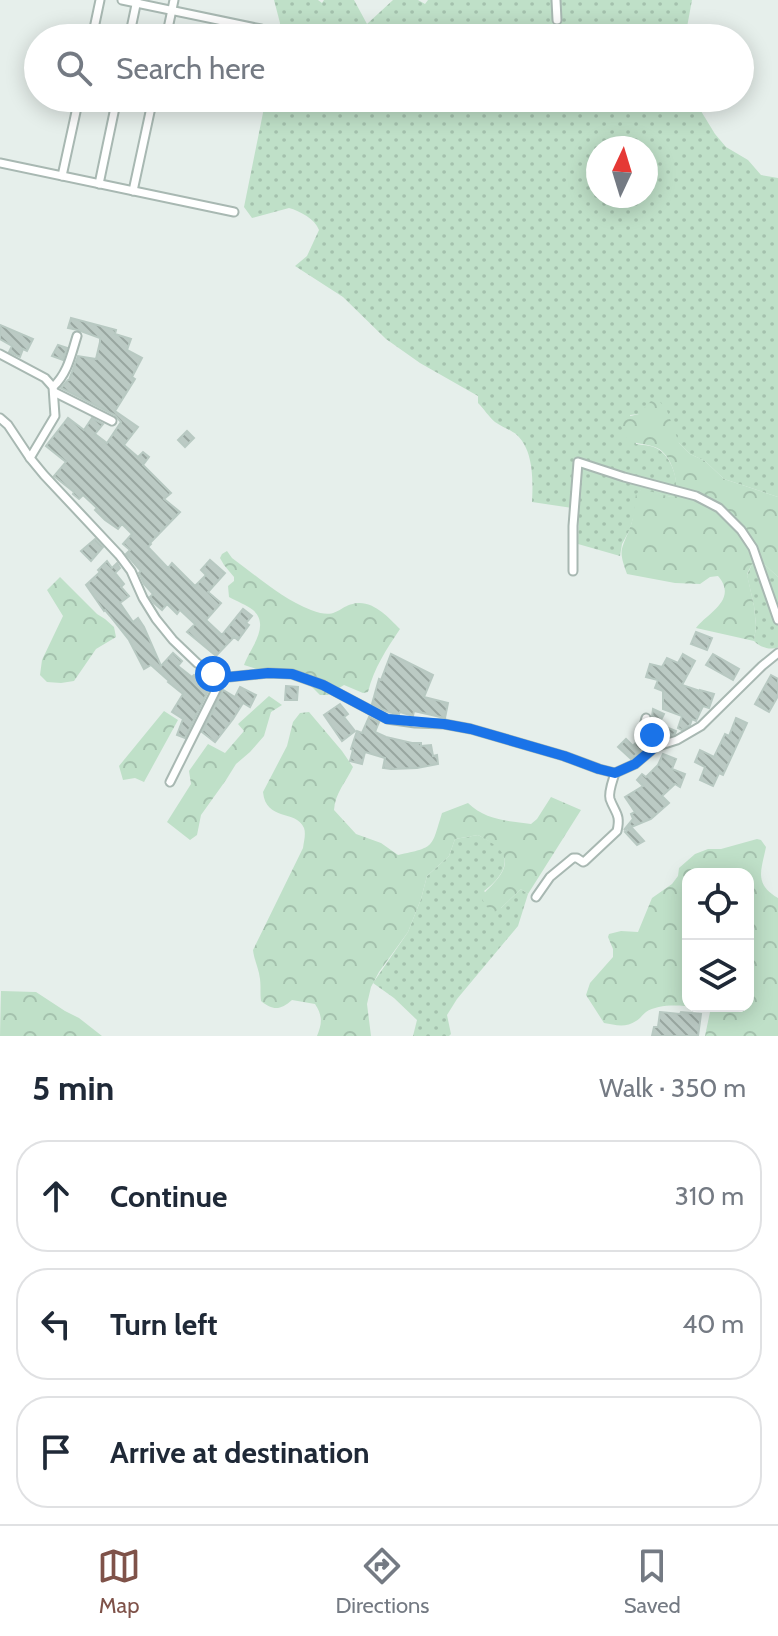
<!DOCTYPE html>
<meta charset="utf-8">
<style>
body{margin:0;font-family:Cabin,sans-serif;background:#f2f2f3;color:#1f2937}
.controls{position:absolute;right:24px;bottom:24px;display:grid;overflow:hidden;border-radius:16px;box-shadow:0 4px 20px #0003}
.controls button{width:72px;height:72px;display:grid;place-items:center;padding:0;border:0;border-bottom:2px solid #e0e1e3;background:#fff;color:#1f2937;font:40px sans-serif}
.compass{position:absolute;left:586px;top:136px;width:72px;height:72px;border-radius:50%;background:#fff;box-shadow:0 4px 20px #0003;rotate:4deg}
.stop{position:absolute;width:24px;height:24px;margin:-18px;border:6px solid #1a73e8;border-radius:50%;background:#fff}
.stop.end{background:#1a73e8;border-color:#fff;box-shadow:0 2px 8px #0008}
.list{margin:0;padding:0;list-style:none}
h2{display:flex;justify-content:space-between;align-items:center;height:104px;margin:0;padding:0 32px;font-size:34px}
h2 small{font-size:26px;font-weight:400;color:#747a83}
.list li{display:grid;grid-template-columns:52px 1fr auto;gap:24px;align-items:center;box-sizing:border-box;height:112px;margin:0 16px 16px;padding:0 16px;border:2px solid #e0e1e3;border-radius:32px}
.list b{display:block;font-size:30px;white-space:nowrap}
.list em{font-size:26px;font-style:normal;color:#747a83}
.icon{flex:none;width:44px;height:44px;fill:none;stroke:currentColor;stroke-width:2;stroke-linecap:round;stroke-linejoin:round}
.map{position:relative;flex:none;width:778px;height:1036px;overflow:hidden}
.search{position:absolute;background:#fff;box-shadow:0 4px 20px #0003;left:24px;right:24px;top:24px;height:88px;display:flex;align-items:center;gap:20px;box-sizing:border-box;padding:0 28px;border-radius:44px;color:#747a83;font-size:30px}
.sheet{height:488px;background:#fff}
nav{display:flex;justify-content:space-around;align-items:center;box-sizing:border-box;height:112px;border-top:2px solid #e0e1e3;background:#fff;font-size:22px;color:#747a83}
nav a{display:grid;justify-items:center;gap:4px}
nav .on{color:#7f5249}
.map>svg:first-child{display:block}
.grass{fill:url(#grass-dots);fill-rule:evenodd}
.forest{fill:url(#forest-crowns);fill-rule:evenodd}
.building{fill:url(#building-back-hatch);stroke:#b8c9c2;stroke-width:2}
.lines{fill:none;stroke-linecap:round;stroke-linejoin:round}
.minor-casing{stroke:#a8b8b2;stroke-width:11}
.minor{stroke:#fff;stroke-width:7}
.route{stroke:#1a73e8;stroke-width:10}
</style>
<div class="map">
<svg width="778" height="1036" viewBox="0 0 778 1036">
<defs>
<pattern id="grass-dots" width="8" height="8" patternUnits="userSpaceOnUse" patternTransform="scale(2)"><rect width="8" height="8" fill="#bfe0c8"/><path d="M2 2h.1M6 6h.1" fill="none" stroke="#a4c1ad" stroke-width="1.8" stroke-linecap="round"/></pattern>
<pattern id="forest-crowns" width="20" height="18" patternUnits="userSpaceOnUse" patternTransform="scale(2)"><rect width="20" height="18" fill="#bfe0c8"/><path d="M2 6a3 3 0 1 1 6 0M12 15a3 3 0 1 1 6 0" fill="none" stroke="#a4c1ad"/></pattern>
<pattern id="building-back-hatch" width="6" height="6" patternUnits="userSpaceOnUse" patternTransform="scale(2)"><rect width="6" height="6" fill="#bbcac4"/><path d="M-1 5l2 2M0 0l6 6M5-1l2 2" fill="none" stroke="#98a6a0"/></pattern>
</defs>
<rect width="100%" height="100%" fill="#e6efeb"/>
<g class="grass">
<path d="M 274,0 L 318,0 L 322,3 L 324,0 L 354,0 L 367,24 L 393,0 L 418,0 L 425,4 L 428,0 L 692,0 L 685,38 L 278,38 L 280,23 Z"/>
<path d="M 266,98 L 693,98 L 715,134 L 726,147 L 748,160 L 761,175 L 778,178 L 778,497 L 724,479 L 705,461 L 690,454 L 679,443 L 639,414 L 630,415 L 636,444 C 642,445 650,445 656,448 C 671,455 680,481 675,496 L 671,497 L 641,490 L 630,529 L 622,544 L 620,556 L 578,544 L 579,509 L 532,502 C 533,482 534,451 517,435 C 511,430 502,427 495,422 C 489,417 484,409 478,403 L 478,396 L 420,363 L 386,339 L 343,297 L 295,266 L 307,256 L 319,230 C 315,219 300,211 289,208 L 252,218 L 244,207 ZM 598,148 L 646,148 L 646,196 L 598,196 Z"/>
<path d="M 763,563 L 778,577 L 778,647 C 770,651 760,647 754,641 L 756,626 L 754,606 L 747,575 L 752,564 Z"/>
<path d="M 478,835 C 485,839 496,843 501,850 C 512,866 496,882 484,891 L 501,908 L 521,889 L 528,894 L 518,926 L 457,999 L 447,1015 L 451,1034 L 449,1036 L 413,1036 L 417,1020 L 394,998 L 373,983 L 408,932 L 421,899 L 427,876 L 449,856 L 455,839 Z"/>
</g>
<g class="forest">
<path d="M 651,401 L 660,402 L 666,408 L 679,443 L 690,454 L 705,461 L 724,479 L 778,497 L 778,577 L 763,563 L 752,564 L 747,574 L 754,606 L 756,626 L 754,641 L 696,628 C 706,614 739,600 718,576 L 710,577 L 700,584 L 675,583 L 627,574 C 618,549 621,551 630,528 C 634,518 634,505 636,494 L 641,490 L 645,490 L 671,497 L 675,495 C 679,482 672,457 659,449 C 650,444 637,444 628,441 L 621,426 L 622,418 L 639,414 Z"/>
<path d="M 227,551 L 232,558 C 257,576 282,599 311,610 C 339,621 337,605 358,603 C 375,602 389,618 400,629 C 386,650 374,668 368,692 L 363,693 L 344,685 L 328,695 L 320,695 L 298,673 L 260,670 L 244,665 C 250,648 271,626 253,610 C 247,605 236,601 229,597 L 228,586 L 234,581 L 234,577 L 224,565 L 220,558 L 222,554 Z"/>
<path d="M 60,577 L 97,614 L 105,619 L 114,627 L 116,637 L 96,649 L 74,681 L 61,683 L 47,682 L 40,675 L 42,660 L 63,616 L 47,590 Z"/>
<path d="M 269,696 L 282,705 L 271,712 L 264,736 L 250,752 L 236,764 L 226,780 L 201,815 L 197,835 L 190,840 L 167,822 L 191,784 L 189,771 L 208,744 L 225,753 L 244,731 L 238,724 Z"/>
<path d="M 164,711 L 178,720 L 144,782 L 135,778 L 123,780 L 119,766 Z"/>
<path d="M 309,712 L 342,751 L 353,767 C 346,782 335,793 334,810 L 356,834 L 381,843 L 398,855 C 436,847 431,848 442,813 L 468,803 C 485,820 508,821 531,824 L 537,819 L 551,797 L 581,810 L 528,894 L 521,889 L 501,908 L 494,912 L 487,907 L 482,899 C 484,891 488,890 493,884 C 517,859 501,847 478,835 L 455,839 L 449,856 L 427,876 L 421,899 L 408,932 L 379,972 L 371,987 L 367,1004 L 371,1036 L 317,1036 C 322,1024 323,1016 315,1004 L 292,1000 C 281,1010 273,1011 261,1001 C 260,993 261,987 260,979 C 259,969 254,960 253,950 L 303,848 C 304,841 306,834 304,828 C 296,809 266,822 263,792 L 287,746 L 293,722 L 300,713 Z"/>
<path d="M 757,839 L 761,840 L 766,847 C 761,871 754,884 778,898 L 778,1036 L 705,1036 L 710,1012 C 694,1005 661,1002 646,1012 C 642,1015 640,1019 636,1021 C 626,1028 615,1025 604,1023 L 586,995 L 590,983 L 613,957 L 613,949 L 608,937 L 609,934 L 621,931 L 638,932 L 652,898 L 672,884 L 678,876 L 679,868 L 695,854 L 708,849 L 721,849 ZM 688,874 L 748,874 L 748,1006 L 688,1006 Z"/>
<path d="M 1,991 L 36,992 L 65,1011 L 79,1018 L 102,1036 L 0,1036 Z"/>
</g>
<g class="building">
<path d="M 71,318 L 116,330 L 115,334 L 131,339 L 127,350 L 142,358 L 132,377 L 135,379 L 115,411 L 138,427 L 124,445 L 138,457 L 143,452 L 149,457 L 143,465 L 171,493 L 164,499 L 180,512 L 150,543 L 151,544 L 148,547 L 168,568 L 172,563 L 195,586 L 206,575 L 201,570 L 210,560 L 225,573 L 208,592 L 221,603 L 206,620 L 222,635 L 243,609 L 252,616 L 246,623 L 249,625 L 238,640 L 234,637 L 216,656 L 187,632 L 195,624 L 180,610 L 177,614 L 167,604 L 162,610 L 154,603 L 150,597 L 153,594 L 144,584 L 139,573 L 141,571 L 126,554 L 130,550 L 123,544 L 132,534 L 122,524 L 118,529 L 105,520 L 95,510 L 97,508 L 83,495 L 79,499 L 73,494 L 74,492 L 54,476 L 66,462 L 46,446 L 68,418 L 84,430 L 92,418 L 103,424 L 95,434 L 107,443 L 121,422 L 115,415 L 61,388 L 68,380 L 69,380 L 78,356 L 96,359 L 100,342 L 100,338 L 78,330 L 68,328 Z"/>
<path d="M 0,325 L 33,339 L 27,351 L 23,349 L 20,357 L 9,352 L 12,346 L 0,339 Z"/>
<path d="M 58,345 L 67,348 L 63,360 L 52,356 Z"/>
<path d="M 187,431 L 194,438 L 185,447 L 178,440 Z"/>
<path d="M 95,539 L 103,547 L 91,561 L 81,551 Z"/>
<path d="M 107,561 L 112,568 L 117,563 L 120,568 L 115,573 L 124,584 L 121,587 L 129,596 L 120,603 L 133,622 L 138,618 L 144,627 L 161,666 L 173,653 L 182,661 L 178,666 L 192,677 L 194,675 L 211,685 L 185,738 L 177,735 L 183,719 L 172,712 L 183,694 L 168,682 L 169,681 L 151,665 L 144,669 L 129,640 L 110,616 L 105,610 L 104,611 L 86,585 L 100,572 L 98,570 Z"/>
<path d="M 696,632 L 712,638 L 707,650 L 691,644 Z"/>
<path d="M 391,654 L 433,675 L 424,697 L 448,703 L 445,718 L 414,711 L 413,716 L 400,712 L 399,714 L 396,714 L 386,711 L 372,704 L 379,679 L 381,680 Z"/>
<path d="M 683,654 L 695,661 L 682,685 L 700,691 L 700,690 L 714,694 L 709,708 L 703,706 L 696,721 L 692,719 L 690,725 L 682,730 L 678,728 L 682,716 L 663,709 L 663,691 L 655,688 L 658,680 L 646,677 L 650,664 L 662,667 L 667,658 L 678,663 Z"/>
<path d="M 713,654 L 739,669 L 733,680 L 706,665 Z"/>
<path d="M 771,675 L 778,679 L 778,696 L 769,712 L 755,704 Z"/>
<path d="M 286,686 L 298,687 L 297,700 L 285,700 Z"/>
<path d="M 240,687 L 256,695 L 250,707 L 243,703 L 233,719 L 215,742 L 202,732 L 223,690 L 235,697 Z"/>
<path d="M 340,704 L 348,714 L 344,717 L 355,731 L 342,741 L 324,715 Z"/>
<path d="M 653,709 L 664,714 L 657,728 L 651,725 Z"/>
<path d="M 369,717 L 379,722 L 375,732 L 386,737 L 412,743 L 421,743 L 421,746 L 431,745 L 433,756 L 437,755 L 438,764 L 417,768 L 391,769 L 383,768 L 385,758 L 365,752 L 362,764 L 350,761 L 353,750 L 351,749 L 357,731 L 362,733 Z"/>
<path d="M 736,718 L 747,723 L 723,775 L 719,773 L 713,786 L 700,780 L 705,767 L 695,762 L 700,750 L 714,757 L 725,734 L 729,736 Z"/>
<path d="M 661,725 L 676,731 L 675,734 L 664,737 L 660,736 L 658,733 Z"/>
<path d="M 640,738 L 648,745 L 631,759 L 618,747 L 626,739 L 633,746 Z"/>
<path d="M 663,754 L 676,759 L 672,769 L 685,774 L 680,787 L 675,784 L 662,796 L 669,803 L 651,819 L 624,830 L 633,819 L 631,814 L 635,812 L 625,797 L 643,786 L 637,780 L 642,774 L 646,777 L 658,765 Z"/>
<path d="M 632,828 L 644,841 L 637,845 L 625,832 Z"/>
<path d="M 660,1012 L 680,1014 L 681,1012 L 701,1014 L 698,1036 L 652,1036 L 654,1027 L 658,1027 Z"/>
</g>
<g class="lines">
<g class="minor-casing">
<g id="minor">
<path d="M 122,0 L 261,29"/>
<path d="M 556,0 L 557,20"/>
<path d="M 92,38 L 100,0"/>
<path d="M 129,38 L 137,0"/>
<path d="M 166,38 L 174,0"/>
<path d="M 0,163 L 234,212"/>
<path d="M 62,176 L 79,98"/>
<path d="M 99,184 L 117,98"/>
<path d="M 133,191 L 153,98"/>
<path d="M 0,354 L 45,378 L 53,387 L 55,416 L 30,458"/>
<path d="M 53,387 C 68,373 71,355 77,336"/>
<path d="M 54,392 L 112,421"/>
<path d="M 0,418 L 8,425 L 30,458 L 44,475 L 119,555 L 131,571 L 143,598 L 156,619 L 173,640 L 197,663 L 213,674 L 229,677 L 268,673 L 292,674 L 323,685 L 387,719 L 415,723 L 444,724 L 471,729 L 564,756 L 599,769 L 615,773 L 635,764 L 655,747 L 677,740 L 701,726 L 762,666 L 778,653"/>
<path d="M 573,571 L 573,526 L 578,462 L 624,477 L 696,496 L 719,508 L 741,530 L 753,548 L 778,620"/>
<path d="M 646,718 L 643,729 L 654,738 L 655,747"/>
<path d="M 170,782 L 223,676"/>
<path d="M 536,897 L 550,877 L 573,858 L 577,858 L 583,862 L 585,861 L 617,831 C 621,814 615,813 610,799 C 608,792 613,780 615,773"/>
</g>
</g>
<use href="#minor" class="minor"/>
</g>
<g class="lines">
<path class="route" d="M 213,674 L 229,677 L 268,673 L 292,674 L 323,685 L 387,719 L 444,724 L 471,729 L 564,756 L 599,769 L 615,773 L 635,764 L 655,747 L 654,738 L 652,735"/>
</g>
</svg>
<div class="controls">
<button><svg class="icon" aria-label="locate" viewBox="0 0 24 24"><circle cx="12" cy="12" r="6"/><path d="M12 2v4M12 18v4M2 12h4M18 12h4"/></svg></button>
<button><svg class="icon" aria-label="layers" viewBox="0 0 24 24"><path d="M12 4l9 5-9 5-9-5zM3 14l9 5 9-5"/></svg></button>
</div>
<svg class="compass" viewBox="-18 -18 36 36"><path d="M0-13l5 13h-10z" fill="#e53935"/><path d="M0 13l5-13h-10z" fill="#747a83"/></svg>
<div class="stop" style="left:213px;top:674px"></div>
<div class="stop end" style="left:652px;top:735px"></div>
<div class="search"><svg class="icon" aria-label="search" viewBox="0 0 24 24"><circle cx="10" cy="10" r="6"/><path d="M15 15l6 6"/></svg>Search here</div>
</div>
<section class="sheet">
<h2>5 min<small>Walk · 350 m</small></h2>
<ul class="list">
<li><svg class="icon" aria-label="ahead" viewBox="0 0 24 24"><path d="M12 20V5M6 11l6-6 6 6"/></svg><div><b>Continue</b></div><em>310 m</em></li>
<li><svg class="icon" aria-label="left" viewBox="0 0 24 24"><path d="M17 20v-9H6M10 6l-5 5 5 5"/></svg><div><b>Turn left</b></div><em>40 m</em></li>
<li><svg class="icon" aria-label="arrive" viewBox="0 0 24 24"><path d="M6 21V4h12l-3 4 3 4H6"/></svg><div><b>Arrive at destination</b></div></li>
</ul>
</section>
<nav>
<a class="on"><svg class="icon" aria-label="map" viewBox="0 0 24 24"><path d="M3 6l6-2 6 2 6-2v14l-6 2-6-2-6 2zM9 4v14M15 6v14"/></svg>Map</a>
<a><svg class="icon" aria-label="directions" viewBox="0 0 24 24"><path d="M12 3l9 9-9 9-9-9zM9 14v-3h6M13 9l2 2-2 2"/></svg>Directions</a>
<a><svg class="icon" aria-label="saved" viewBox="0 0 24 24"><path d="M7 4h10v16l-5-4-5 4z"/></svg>Saved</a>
</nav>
